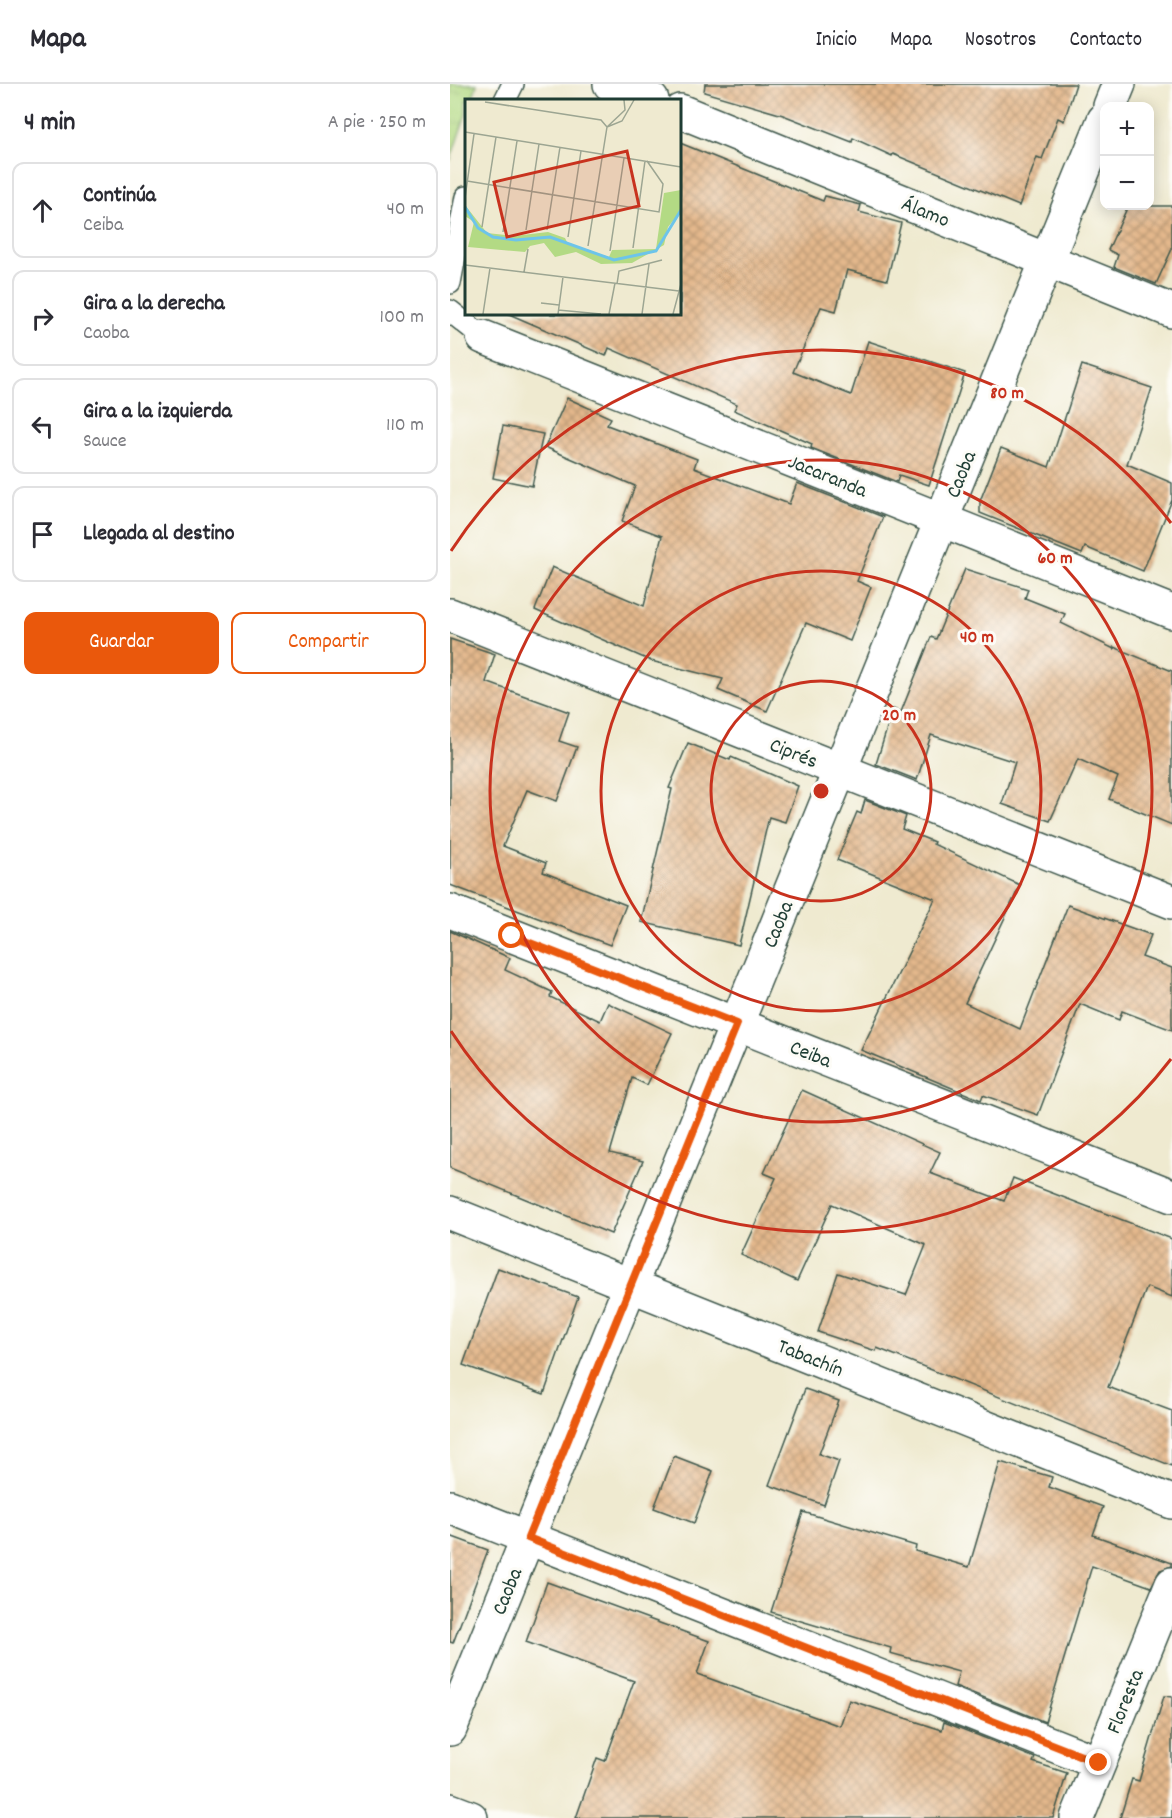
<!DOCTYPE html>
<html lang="es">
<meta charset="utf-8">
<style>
body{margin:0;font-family:Dekko,sans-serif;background:#f7f7f7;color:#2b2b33}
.controls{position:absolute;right:18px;top:18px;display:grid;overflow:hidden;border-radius:12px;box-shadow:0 3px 15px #0003}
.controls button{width:54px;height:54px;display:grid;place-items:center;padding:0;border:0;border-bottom:2px solid #e1e1e2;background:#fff;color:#2b2b33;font:30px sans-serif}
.stop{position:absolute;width:18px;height:18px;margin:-14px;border:4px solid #ea580c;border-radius:50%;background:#fff}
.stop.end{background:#ea580c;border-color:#fff;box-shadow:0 2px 6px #0008}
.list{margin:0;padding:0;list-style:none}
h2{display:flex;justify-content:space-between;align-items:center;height:78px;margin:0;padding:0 24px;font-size:26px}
h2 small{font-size:20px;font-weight:400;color:#7c7c81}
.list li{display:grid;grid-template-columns:39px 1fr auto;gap:18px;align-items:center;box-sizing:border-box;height:96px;margin:0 12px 12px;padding:0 12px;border:2px solid #e1e1e2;border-radius:12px}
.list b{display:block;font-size:22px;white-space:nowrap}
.list p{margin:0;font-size:20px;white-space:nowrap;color:#7c7c81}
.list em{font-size:20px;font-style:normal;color:#7c7c81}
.actions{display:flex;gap:12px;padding:18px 24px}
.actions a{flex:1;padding:14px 0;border:2px solid #ea580c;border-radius:12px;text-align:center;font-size:21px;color:#ea580c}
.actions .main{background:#ea580c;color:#fff}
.icon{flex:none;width:33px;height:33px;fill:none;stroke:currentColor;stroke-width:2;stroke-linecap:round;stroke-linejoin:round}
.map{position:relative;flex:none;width:722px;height:1734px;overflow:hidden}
header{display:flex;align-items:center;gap:36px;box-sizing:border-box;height:84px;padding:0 30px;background:#fff;border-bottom:2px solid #e1e1e2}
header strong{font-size:28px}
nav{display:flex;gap:33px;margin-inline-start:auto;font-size:21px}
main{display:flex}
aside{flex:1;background:#fff}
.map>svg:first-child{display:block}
.grass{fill:url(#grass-tufts);stroke:#698c5c;stroke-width:1.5}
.building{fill:url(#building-cross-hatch)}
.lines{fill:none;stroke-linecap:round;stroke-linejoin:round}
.lane-casing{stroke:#3e574b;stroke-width:24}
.street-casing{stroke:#3e574b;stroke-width:36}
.lane{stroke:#fff;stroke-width:21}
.street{stroke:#fff;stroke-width:33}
.route{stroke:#ea580c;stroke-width:8}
.ring{fill:none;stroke:#c8321e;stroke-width:3}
.labels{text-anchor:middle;stroke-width:6;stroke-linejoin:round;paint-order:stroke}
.street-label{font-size:21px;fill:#1f3d34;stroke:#fdfcf7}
.inset-river{fill:none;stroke:#6dc4ea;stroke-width:3}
.inset-road{fill:none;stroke:#9ca592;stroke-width:1.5}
.view{fill:#c8321e;fill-opacity:0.15;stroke:#c8321e;stroke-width:3}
.inset-edge{fill:none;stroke:#1f3d34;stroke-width:3}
.centre{fill:#c8321e;stroke:#fdfcf7;stroke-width:3}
.ring-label{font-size:18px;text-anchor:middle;font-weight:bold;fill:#c8321e;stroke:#fdfcf7;stroke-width:6;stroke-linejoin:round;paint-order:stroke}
</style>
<header>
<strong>Mapa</strong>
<nav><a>Inicio</a><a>Mapa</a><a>Nosotros</a><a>Contacto</a></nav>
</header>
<main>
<aside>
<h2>4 min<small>A pie · 250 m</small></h2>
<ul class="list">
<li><svg class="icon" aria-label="ahead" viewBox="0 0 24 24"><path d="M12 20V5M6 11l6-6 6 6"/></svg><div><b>Continúa</b><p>Ceiba</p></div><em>40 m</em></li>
<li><svg class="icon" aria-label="right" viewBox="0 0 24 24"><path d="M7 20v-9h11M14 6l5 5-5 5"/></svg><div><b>Gira a la derecha</b><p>Caoba</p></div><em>100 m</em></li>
<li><svg class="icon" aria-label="left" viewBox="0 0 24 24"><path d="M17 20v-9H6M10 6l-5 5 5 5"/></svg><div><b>Gira a la izquierda</b><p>Sauce</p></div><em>110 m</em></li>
<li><svg class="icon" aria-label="arrive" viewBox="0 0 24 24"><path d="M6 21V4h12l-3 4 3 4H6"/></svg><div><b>Llegada al destino</b></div></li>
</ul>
<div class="actions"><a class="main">Guardar</a><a>Compartir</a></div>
</aside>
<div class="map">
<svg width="722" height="1734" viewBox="0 0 722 1734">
<defs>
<pattern id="grass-tufts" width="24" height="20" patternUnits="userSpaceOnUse" patternTransform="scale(1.5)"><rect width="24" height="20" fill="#b3da84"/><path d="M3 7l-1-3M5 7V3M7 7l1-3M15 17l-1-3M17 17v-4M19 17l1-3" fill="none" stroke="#9abc73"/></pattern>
<pattern id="building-cross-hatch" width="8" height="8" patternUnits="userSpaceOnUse" patternTransform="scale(1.5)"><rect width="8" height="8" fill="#e4b88c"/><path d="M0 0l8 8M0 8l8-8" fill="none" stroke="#b89773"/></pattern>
</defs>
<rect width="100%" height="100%" fill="#fdfcf7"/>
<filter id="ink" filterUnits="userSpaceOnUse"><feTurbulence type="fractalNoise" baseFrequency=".0167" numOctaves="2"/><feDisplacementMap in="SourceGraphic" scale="12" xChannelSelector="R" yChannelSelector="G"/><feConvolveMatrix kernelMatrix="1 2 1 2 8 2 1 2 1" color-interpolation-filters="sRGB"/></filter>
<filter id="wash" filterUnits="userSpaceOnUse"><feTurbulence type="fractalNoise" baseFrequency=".008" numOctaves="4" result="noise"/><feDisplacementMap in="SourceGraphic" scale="24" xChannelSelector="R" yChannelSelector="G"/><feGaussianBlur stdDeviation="1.35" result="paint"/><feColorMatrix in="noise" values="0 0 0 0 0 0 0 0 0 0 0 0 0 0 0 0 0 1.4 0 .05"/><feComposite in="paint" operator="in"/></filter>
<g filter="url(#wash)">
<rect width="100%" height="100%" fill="#efead0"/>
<path class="grass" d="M 0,0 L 27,0 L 22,16 L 16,16 L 16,30 L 0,77 Z"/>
<g id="blocks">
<g class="building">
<path d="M 255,0 L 626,0 L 614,37 L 608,34 L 592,75 L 587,73 L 569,122 L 443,70 L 442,72 L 403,54 L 402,58 L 333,31 L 254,8 Z"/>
<path d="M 230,59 L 373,117 L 375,112 L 411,121 L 409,128 L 451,139 L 437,196 L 397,186 L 386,227 L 371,223 L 343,288 L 401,311 L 418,257 L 515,289 L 479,401 L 449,391 L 447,398 L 361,364 L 362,360 L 284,326 L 287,320 L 159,264 L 156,272 L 59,230 L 230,230 Z"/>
<path d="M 678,122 L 722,122 L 722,165 L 706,200 L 664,183 L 668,171 L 658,166 Z"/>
<path d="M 632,281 L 702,304 L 677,380 L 722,399 L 722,416 L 693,487 L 635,463 L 632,470 L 530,429 L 530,417 L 551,364 L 599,383 Z"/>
<path d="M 117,314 L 161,334 L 157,341 L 247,375 L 244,384 L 339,420 L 347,399 L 433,433 L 407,497 L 421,503 L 400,557 L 356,539 L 317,627 L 268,606 L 273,595 L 201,577 L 85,526 L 102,483 L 194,522 L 212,452 L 172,437 L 185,402 L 95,363 Z"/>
<path d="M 53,342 L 93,350 L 82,402 L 43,394 Z"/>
<path d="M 515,485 L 578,505 L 575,514 L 615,530 L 611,539 L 664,565 L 664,563 L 722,587 L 722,741 L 659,715 L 668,693 L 628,675 L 600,737 L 552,720 L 565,678 L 481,651 L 467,696 L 426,680 L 443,625 L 451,628 L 481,553 L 486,555 Z"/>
<path d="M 0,555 L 45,570 L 36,598 L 119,628 L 109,657 L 127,663 L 107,717 L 77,706 L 53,762 L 96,779 L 93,788 L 176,821 L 160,861 L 0,801 Z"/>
<path d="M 238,659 L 280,676 L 281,673 L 348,702 L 335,738 L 319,733 L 289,861 L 191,838 L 222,705 L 219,704 Z"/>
<path d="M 415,716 L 456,732 L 452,745 L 484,758 L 483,760 L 570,801 L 515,919 L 570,945 L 618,821 L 701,851 L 692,873 L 722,884 L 722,946 L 672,927 L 669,936 L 630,920 L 588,1031 L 533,1011 L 531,1016 L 411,966 L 485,815 L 387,776 L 407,728 L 411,730 Z"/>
<path d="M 0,847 L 60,874 L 55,886 L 102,908 L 100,913 L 150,937 L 158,919 L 222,949 L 197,1001 L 182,994 L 160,1069 L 193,1077 L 161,1150 L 0,1084 Z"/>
<path d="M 352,1006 L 490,1068 L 480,1089 L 554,1117 L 563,1094 L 722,1155 L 722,1213 L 697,1203 L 658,1303 L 722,1327 L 722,1382 L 427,1264 L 426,1267 L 368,1248 L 388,1189 L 456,1211 L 476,1161 L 382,1120 L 347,1197 L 291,1171 L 326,1094 L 314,1089 Z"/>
<path d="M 48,1184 L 128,1213 L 94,1310 L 13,1281 Z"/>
<path d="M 355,1305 L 389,1317 L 369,1370 L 389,1377 L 374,1421 L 319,1401 Z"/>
<path d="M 224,1372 L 263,1387 L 244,1439 L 204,1424 Z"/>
<path d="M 550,1378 L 602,1393 L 599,1403 L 653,1423 L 643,1451 L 722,1479 L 722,1482 L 710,1486 L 701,1503 L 642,1482 L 595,1638 L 505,1602 L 509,1588 L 440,1569 L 441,1564 L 321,1528 L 353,1428 L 466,1462 L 465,1467 L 519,1483 Z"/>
<path d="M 0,1452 L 38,1466 L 3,1559 L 0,1558 Z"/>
<path d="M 97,1498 L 259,1557 L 247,1590 L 390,1642 L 399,1616 L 492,1646 L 494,1638 L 585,1674 L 583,1678 L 617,1689 L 603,1734 L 126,1734 L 147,1674 L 155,1677 L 184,1597 L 76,1558 Z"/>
<path d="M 714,1612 L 722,1613 L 722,1734 L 670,1734 L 682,1695 L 689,1697 Z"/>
</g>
</g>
</g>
<g filter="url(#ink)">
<use href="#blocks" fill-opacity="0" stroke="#3e574b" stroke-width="1.5"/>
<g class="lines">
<g class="lane-casing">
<g id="lane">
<path d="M 55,16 L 63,0"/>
<path d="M 0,199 L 16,113"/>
<path d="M 0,227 L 33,253"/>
</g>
</g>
<g class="street-casing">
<g id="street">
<path d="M 160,0 L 202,16"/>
<path d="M 660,22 L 669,0"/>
<path d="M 230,27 L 722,227"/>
<path d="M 33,253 L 722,528"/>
<path d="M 0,531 L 722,818"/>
<path d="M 0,827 L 722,1112"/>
<path d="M 0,1129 L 722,1418"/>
<path d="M 0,1423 L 649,1679"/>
<path d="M 0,1645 L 654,36"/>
<path d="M 0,1726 L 21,1734"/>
<path d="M 627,1734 L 722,1500"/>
</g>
</g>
<use href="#lane" class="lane"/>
<use href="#street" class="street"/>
</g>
</g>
<g class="lines" filter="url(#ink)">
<path class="route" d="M 62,852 L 287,940 L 78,1454 L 649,1679"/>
</g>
<g class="ring">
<circle cx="371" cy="707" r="110"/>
<circle cx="371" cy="707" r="220"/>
<circle cx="371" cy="707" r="331"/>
<path d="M721 975A441 441 0 0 1 1 947M1 467A441 441 0 0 1 721 439"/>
</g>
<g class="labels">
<g class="street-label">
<text transform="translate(476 127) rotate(22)" y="7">Álamo</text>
<text transform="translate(510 390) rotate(-68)" y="7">Caoba</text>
<text transform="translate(378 391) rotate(22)" y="7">Jacaranda</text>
<text transform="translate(344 668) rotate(22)" y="7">Ciprés</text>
<text transform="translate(327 840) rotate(-68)" y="7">Caoba</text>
<text transform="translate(361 969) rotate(22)" y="7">Ceiba</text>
<text transform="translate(361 1273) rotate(22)" y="7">Tabachín</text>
<text transform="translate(56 1507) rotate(-68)" y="7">Caoba</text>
<text transform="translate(674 1617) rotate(-68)" y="7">Floresta</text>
</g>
</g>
<g transform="translate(15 15)">
<rect width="216" height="216" fill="#efead0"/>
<path d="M 216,91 L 216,112 L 203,128 L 199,146 L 167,164 L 136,165 L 111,153 L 90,158 L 79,144 L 65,147 L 60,153 L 3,148 L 9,123 L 0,117 L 0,106 L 22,134 L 49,137 L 83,133 L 100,139 L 103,145 L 144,158 L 147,151 L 191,150 L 199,94 Z" fill="#b3da84"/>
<path class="inset-river" d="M 0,108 L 13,129 L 28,138 L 51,141 L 85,138 L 149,161 L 191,152 L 216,111"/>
<path class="inset-road" d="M 20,3 L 136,21 L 142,28M 142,28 L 157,22 L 169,1M 142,28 L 160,11 L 159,1M 0,33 L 216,68M 2,82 L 194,113 L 198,85 L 182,62M 0,99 L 9,35M 17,128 L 31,38M 61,131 L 74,45M 82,131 L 95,48M 38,133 L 52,42M 103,138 L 116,52M 123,147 L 142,28M 168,149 L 180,62M 145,152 L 159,59M 0,166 L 214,192M 59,173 L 63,150M 152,185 L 154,172 L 197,161M 76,204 L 94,206M 93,211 L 136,215M 18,215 L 25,169M 93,215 L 98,178M 144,215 L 150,184M 177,215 L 184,165M 208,215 L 216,185"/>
<path class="view" d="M 162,52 L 174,107 L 42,138 L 29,83 Z"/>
<rect width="216" height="216" class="inset-edge"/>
</g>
<circle cx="371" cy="707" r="9" class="centre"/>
<g class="ring-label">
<text x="557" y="314">80 m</text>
<text x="605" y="479">60 m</text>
<text x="527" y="558">40 m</text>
<text x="449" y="636">20 m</text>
</g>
</svg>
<div class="controls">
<button>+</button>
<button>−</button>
</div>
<div class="stop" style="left:62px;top:852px"></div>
<div class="stop end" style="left:649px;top:1679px"></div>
</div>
</main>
